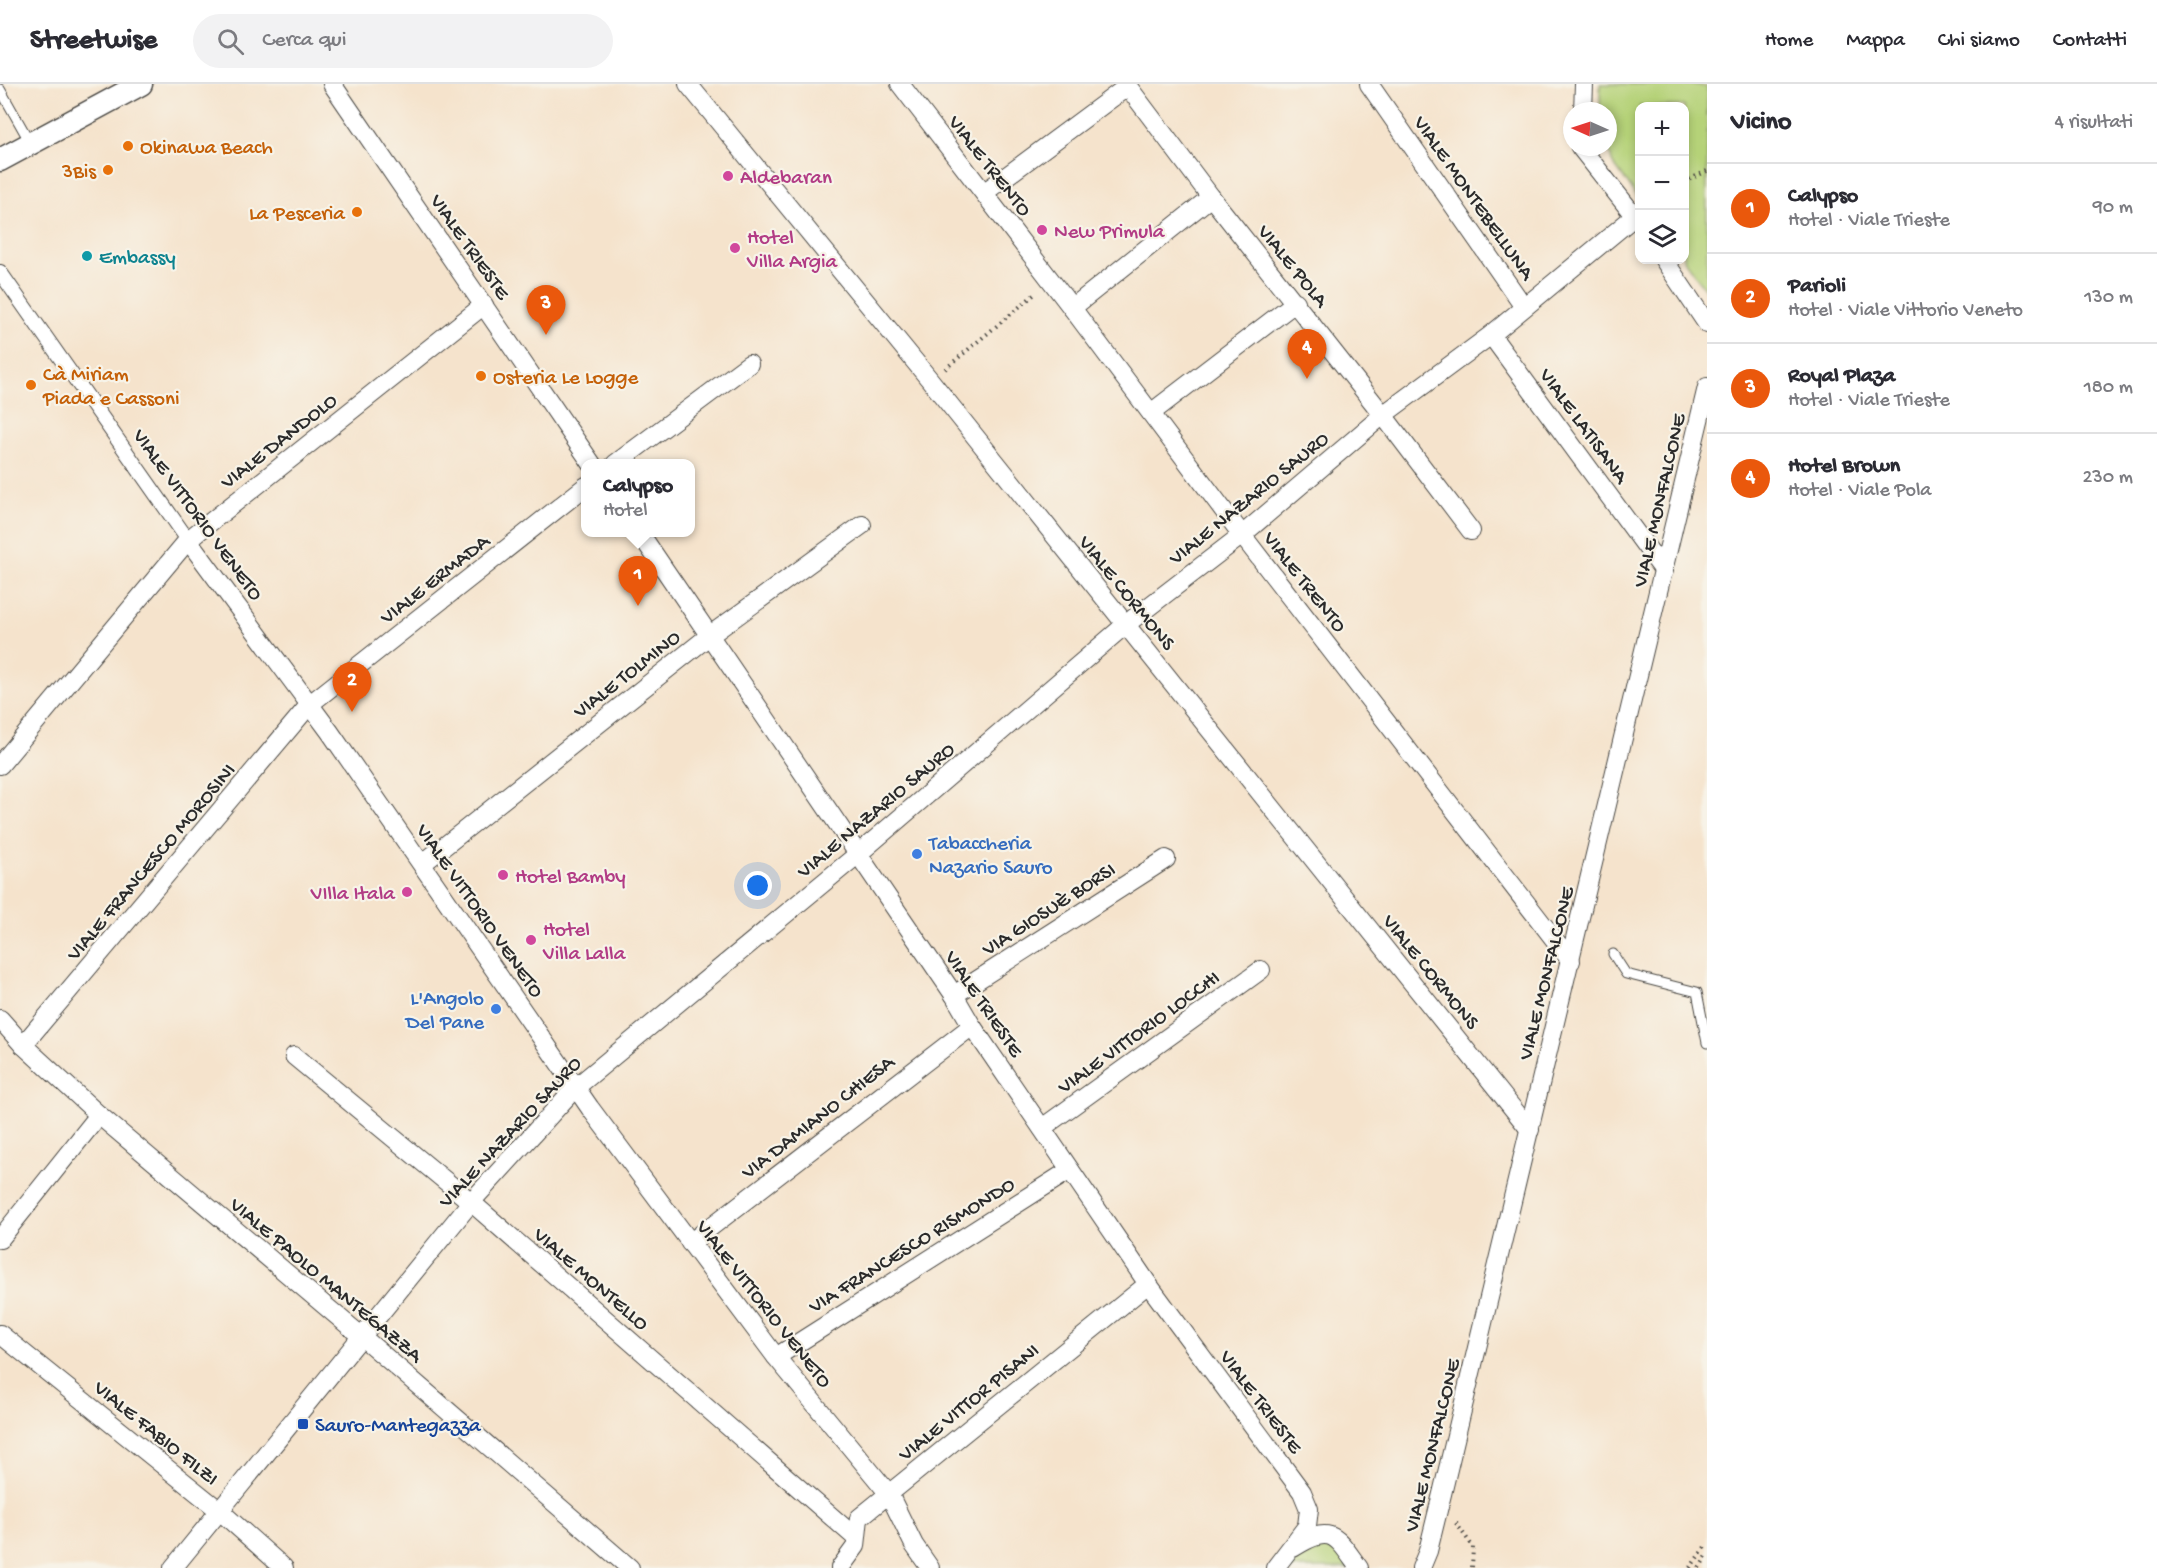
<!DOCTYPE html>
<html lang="it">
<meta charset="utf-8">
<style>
body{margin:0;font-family:"Gochi Hand",sans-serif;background:#f2f2f3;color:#2b2b33}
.controls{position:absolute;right:18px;top:18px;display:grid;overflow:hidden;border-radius:12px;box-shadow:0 3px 9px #0003}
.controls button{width:54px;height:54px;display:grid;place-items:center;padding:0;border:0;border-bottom:2px solid #e1e1e2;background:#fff;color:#2b2b33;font:30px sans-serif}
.compass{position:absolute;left:1563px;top:18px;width:54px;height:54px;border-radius:50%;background:#fff;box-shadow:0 3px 9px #0003;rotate:273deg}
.you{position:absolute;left:758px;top:802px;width:21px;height:21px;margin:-15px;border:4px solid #fff;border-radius:50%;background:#1a73e8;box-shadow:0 0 0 9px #1a73e833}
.badge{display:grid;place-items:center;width:39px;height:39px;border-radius:50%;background:#ea580c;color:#fff;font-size:20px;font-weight:700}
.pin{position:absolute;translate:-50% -50px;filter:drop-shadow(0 2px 3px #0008)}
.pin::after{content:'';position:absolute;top:32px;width:21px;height:18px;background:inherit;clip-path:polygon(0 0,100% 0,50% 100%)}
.popup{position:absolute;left:581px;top:375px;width:114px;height:78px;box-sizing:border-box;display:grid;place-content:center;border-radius:12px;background:#fff;filter:drop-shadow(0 2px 4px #0005);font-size:20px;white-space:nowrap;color:#7c7c81}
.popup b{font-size:22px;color:#2b2b33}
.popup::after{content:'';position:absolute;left:50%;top:100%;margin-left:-12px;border:12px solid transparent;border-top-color:#fff}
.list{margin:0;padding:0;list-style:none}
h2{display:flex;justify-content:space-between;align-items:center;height:78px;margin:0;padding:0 24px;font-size:26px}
h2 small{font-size:20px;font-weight:400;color:#7c7c81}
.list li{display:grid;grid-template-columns:39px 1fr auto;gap:18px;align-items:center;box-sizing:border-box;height:90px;padding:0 24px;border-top:2px solid #e1e1e2}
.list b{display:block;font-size:22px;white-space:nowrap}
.list p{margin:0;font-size:20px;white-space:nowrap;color:#7c7c81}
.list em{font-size:20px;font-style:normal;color:#7c7c81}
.icon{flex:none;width:33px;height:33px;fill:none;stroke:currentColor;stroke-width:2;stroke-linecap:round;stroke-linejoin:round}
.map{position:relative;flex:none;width:1707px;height:1484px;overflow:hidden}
header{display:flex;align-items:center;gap:36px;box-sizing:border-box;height:84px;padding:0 30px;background:#fff;border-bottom:2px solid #e1e1e2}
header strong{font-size:28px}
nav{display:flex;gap:33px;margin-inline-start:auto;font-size:21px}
.search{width:420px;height:54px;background:#f2f2f3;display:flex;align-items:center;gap:15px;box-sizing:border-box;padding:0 21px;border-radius:33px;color:#7c7c81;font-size:22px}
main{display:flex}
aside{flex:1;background:#fff}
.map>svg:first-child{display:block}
.green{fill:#b5d278;stroke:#707e52;stroke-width:1.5}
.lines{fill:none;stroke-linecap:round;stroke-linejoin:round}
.service-casing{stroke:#494743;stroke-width:11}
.pedestrian-casing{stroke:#494743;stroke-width:16}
.minor-casing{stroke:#494743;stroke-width:20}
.tertiary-casing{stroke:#494743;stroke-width:25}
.path{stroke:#494743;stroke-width:4;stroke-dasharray:1.5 4.5;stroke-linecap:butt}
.service{stroke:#fff;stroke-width:9}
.pedestrian{stroke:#fff;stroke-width:14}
.minor{stroke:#fff;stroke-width:18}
.tertiary{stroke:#fff;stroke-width:22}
.food-dot{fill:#e8710a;stroke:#f7f3e8;stroke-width:2}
.hotel-dot{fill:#d1479c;stroke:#f7f3e8;stroke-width:2}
.culture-dot{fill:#0f9aa8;stroke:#f7f3e8;stroke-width:2}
.shop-dot{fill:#3f7fe0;stroke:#f7f3e8;stroke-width:2}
.transit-dot{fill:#1a4fb4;stroke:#f7f3e8;stroke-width:2}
.labels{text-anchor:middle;stroke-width:4.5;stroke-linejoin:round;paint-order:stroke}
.food-label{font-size:21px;fill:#c56008;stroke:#f7f3e8;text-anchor:start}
.street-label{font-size:21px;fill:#2b2b2b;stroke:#f7f3e8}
.hotel-label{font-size:21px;fill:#b23c85;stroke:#f7f3e8;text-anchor:start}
.culture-label{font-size:21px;fill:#0d838f;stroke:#f7f3e8;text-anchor:start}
.shop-label{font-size:21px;fill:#366cbe;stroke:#f7f3e8;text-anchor:start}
.transit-label{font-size:21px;fill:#164399;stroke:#f7f3e8;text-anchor:start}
</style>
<header>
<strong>Streetwise</strong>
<div class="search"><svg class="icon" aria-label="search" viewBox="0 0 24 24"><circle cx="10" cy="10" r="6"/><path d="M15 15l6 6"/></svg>Cerca qui</div>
<nav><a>Home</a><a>Mappa</a><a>Chi siamo</a><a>Contatti</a></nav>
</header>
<main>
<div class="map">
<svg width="1707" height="1484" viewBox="0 0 1707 1484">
<rect width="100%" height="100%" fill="#f7f3e8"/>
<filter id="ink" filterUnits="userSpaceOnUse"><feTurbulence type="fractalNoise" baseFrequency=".0167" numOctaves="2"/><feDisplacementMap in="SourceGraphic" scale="12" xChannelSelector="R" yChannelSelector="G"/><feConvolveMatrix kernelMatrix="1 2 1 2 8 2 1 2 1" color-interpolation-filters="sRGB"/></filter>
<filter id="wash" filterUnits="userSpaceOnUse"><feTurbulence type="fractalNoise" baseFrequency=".008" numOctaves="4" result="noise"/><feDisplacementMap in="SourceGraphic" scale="24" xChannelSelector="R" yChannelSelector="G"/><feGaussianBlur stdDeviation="1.35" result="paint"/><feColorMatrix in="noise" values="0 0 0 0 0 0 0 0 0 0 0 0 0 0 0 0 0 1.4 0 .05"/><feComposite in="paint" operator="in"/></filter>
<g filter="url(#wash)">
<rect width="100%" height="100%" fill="#f5e3cc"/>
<g class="green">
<path d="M 1600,0 L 1692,0 L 1707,3 L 1707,208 L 1684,176 L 1684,22 L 1640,22 L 1639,115 L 1612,78 L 1608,60 L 1608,27 L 1600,27 Z"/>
<path d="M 1325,1457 L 1335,1461 L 1350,1484 L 1283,1484 C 1292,1469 1309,1461 1325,1457 Z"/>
</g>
</g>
<g filter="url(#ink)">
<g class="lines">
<g class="service-casing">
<g id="service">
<path d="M 0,5 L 31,60"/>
<path d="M 1613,870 L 1626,890 L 1697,908 L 1707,959"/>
</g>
</g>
<g class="pedestrian-casing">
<path id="pedestrian" d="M 0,188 L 188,456"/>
</g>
<g class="minor-casing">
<g id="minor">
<path d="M 332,0 L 592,380"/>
<path d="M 688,0 L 930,296 L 1530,1046"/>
<path d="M 900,0 L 1072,224 L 1242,451 L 1571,877"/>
<path d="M 1126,0 L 1211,113 L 1383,331 L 1471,447"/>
<path d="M 1369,0 L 1524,223"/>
<path d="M 1583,27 L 1584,0"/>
<path d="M 1580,63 L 1640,139"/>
<path d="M 985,108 L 1128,2"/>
<path d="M 1664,176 L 1707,240"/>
<path d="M 1072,224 L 1211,113"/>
<path d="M 1491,251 L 1664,487"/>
<path d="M 1151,329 L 1296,218"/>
<path d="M 615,380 L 749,280"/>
<path d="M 639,448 L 954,911 L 972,942 L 1148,1200 L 1302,1408 L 1309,1425 L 1307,1442 L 1275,1484"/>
<path d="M 188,456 L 330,648 L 590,1024 L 776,1273 L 889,1410 L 914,1461 L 930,1484"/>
<path d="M 0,681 L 188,456 L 484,221"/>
<path d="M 422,780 L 709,552 L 862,441"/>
<path d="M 954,911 L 1166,775"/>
<path d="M 0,935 L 23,961 L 99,1031 L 361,1252 L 630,1484"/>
<path d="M 23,961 L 310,620 L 586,402"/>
<path d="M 294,972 L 471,1118 L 856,1454"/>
<path d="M 1042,1044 L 1261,886"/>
<path d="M 0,1155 L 99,1031"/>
<path d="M 690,1159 L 972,942"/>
<path d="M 0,1250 L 220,1427 L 284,1484"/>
<path d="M 776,1273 L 1070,1086"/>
<path d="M 1293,1464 C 1332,1439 1336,1452 1359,1484"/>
<path d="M 173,1484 L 471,1118 L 575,1004 L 857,771 L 1125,541 L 1242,451 L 1383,331 L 1491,251 L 1635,132"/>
<path d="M 840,1484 L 856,1462 L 859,1434 L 1148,1200"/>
<path d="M 1421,1484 L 1428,1467 L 1442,1410 C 1533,1041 1621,672 1707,303"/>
</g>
</g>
<g class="tertiary-casing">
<path id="tertiary" d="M 0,76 L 141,0"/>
</g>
<g class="path">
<path d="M 1684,98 L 1707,87"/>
<path d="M 945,285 L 1036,209"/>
<path d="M 1456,1439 L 1473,1463 L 1472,1484"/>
<path d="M 1690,1484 L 1707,1460"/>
<path d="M 1699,1484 L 1707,1472"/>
</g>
<use href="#service" class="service"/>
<use href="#pedestrian" class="pedestrian"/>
<use href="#minor" class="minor"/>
<use href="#tertiary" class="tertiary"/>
</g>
</g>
<g class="food-dot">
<circle cx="128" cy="62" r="6"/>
<circle cx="108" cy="86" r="6"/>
<circle cx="357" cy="128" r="6"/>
<circle cx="481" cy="292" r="6"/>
<circle cx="31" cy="301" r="6"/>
</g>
<g class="hotel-dot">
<circle cx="728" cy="92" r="6"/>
<circle cx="1042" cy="146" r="6"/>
<circle cx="735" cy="164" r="6"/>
<circle cx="503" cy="791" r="6"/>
<circle cx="407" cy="808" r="6"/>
<circle cx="531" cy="856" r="6"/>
</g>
<circle class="culture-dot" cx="87" cy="172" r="6"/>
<g class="shop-dot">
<circle cx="917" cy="770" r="6"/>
<circle cx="496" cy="925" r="6"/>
</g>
<rect class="transit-dot" x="297" y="1334" width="12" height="12" rx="3"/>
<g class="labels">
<g class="food-label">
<text x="140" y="69">Okinawa Beach</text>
<text x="96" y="93" text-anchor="end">3Bis</text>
<text x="345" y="135" text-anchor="end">La Pesceria</text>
<text x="43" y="296">Cà Miriam<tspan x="43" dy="24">Piada e Cassoni</tspan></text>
<text x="493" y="299">Osteria Le Logge</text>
</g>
<g class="street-label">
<text transform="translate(991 81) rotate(52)" y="7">VIALE TRENTO</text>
<text transform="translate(1475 113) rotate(55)" y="7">VIALE MONTEBELLUNA</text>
<text transform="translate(471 162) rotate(55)" y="7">VIALE TRIESTE</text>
<text transform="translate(1294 181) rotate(51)" y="7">VIALE POLA</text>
<text transform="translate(1585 341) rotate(54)" y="7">VIALE LATISANA</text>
<text transform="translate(278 356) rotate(-38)" y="7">VIALE DANDOLO</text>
<text transform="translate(1248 413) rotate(-39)" y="7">VIALE NAZARIO SAURO</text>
<text transform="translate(1658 416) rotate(-77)" y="7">VIALE MONFALCONE</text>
<text transform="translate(199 430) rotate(54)" y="7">VIALE VITTORIO VENETO</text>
<text transform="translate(434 494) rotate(-38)" y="7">VIALE ERMADA</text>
<text transform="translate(1306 497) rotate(52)" y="7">VIALE TRENTO</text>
<text transform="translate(1128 508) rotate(51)" y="7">VIALE CORMONS</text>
<text transform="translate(626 589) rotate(-38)" y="7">VIALE TOLMINO</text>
<text transform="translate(875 725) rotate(-40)" y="7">VIALE NAZARIO SAURO</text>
<text transform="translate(150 777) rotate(-50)" y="7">VIALE FRANCESCO MOROSINI</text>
<text transform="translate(1048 824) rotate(-33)" y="7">VIA GIOSUÈ BORSI</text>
<text transform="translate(481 826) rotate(55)" y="7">VIALE VITTORIO VENETO</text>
<text transform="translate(1432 887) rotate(51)" y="7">VIALE CORMONS</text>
<text transform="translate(1545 889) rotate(-76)" y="7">VIALE MONFALCONE</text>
<text transform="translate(985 919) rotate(56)" y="7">VIALE TRIESTE</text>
<text transform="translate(1138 947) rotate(-36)" y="7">VIALE VITTORIO LOCCHI</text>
<text transform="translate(817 1032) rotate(-38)" y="7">VIA DAMIANO CHIESA</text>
<text transform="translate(509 1047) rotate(-47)" y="7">VIALE NAZARIO SAURO</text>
<text transform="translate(911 1160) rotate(-32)" y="7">VIA FRANCESCO RISMONDO</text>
<text transform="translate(592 1194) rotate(41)" y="7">VIALE MONTELLO</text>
<text transform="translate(327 1195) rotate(40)" y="7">VIALE PAOLO MANTEGAZZA</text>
<text transform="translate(765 1219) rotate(52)" y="7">VIALE VITTORIO VENETO</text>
<text transform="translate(968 1317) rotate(-39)" y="7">VIALE VITTOR PISANI</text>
<text transform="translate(1262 1317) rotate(53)" y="7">VIALE TRIESTE</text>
<text transform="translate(157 1348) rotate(39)" y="7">VIALE FABIO FILZI</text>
<text transform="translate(1431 1361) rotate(-76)" y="7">VIALE MONFALCONE</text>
</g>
<g class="hotel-label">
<text x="740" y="99">Aldebaran</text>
<text x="1054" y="153">New Primula</text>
<text x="747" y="159">Hotel<tspan x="747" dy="24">Villa Argia</tspan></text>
<text x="515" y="798">Hotel Bamby</text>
<text x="395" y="815" text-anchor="end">VIlla Itala</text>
<text x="543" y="851">Hotel<tspan x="543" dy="24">Villa Lalla</tspan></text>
</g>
<g class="culture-label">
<text x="99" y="179">Embassy</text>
</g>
<g class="shop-label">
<text x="929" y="765">Tabaccheria<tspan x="929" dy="24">Nazario Sauro</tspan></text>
<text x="484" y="920" text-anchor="end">L'Angolo<tspan x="484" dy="24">Del Pane</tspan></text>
</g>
<g class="transit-label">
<text x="315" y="1347">Sauro-Mantegazza</text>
</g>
</g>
</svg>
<div class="controls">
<button>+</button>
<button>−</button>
<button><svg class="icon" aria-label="layers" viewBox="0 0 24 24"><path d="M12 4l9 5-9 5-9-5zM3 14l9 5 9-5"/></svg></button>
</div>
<svg class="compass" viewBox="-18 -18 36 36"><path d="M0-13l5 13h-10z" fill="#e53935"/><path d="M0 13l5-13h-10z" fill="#7c7c81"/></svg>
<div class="you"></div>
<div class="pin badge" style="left:638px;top:522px">1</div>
<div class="popup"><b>Calypso</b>Hotel</div>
<div class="pin badge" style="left:352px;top:628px">2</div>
<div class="pin badge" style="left:546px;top:251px">3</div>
<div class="pin badge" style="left:1307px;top:295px">4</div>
</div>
<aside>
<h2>Vicino<small>4 risultati</small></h2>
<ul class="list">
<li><span class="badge">1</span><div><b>Calypso</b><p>Hotel · Viale Trieste</p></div><em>90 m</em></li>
<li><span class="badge">2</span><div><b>Parioli</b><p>Hotel · Viale Vittorio Veneto</p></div><em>130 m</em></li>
<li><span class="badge">3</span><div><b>Royal Plaza</b><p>Hotel · Viale Trieste</p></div><em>180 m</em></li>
<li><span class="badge">4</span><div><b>Hotel Brown</b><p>Hotel · Viale Pola</p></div><em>230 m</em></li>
</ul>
</aside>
</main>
